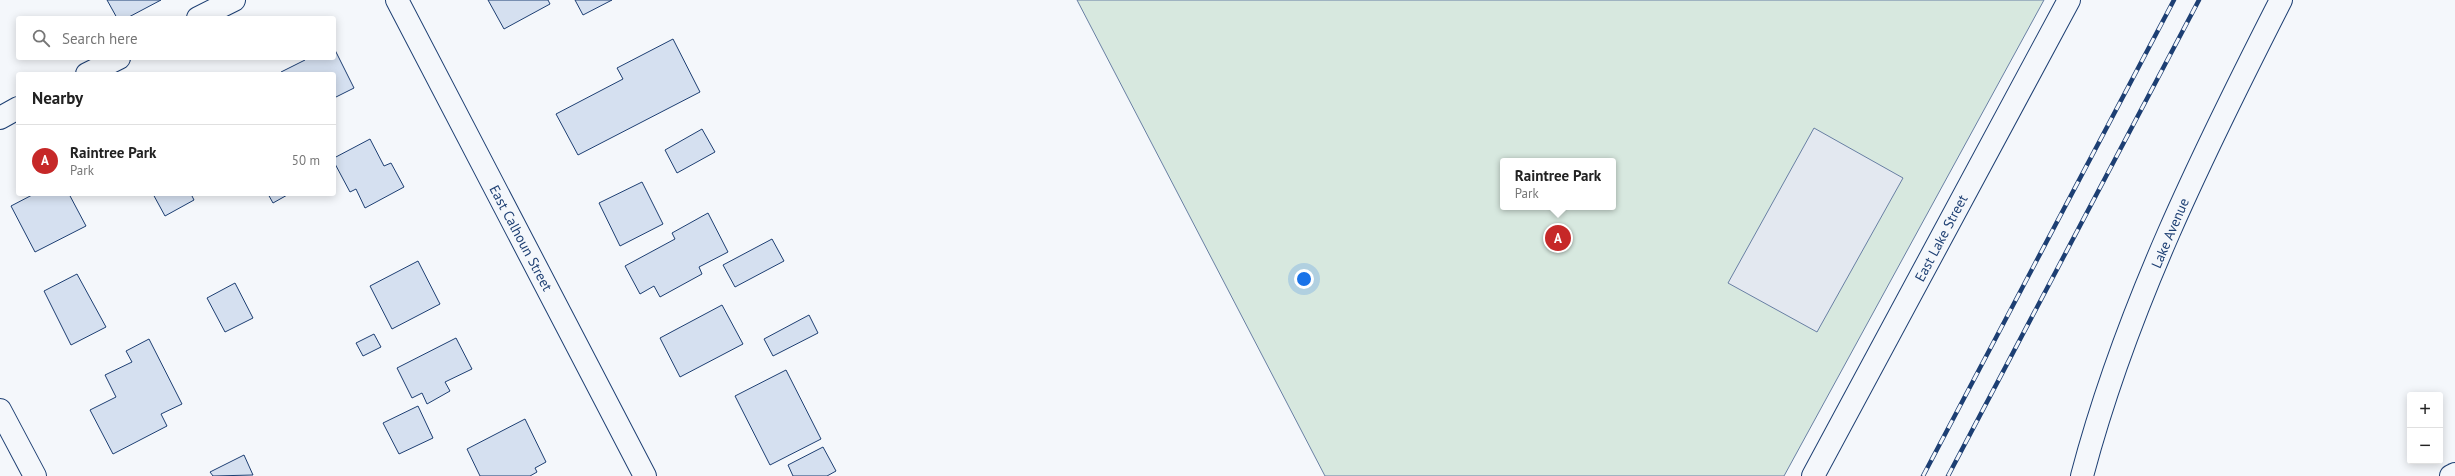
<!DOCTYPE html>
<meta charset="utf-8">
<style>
body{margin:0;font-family:"PT Sans",sans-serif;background:#f6f6f6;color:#222}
.controls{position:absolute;right:12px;bottom:12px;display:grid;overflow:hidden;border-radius:4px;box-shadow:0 2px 10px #0003}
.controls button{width:36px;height:36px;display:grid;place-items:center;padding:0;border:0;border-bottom:1px solid #e0e0e0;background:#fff;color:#222;font:20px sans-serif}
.you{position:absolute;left:1304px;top:279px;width:14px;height:14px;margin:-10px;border:3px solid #fff;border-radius:50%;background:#1a73e8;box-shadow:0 0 0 6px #1a73e833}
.badge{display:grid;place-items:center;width:26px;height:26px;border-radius:50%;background:#c62828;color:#fff;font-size:13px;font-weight:700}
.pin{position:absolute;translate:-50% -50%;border:2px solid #fff;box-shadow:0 1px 4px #0006}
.popup{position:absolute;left:1500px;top:158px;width:116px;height:52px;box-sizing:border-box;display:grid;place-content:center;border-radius:4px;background:#fff;filter:drop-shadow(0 1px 3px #0005);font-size:13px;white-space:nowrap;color:#767676}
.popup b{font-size:15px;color:#222}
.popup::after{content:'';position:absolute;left:50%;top:100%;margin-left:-8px;border:8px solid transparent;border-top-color:#fff}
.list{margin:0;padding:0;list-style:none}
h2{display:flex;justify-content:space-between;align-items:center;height:52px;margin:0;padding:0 16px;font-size:17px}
h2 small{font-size:13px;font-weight:400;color:#767676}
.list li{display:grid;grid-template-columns:26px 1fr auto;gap:12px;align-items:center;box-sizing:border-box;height:72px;padding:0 16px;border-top:1px solid #e0e0e0}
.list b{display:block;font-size:15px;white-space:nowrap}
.list p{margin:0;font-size:13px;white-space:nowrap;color:#767676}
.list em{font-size:13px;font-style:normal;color:#767676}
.icon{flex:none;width:22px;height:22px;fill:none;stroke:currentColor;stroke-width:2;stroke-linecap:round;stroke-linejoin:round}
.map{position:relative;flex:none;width:2455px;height:476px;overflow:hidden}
.search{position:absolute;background:#fff;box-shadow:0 2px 10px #0003;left:16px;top:16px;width:320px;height:44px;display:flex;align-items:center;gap:10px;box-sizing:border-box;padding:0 14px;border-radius:4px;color:#767676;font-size:15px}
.panel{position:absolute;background:#fff;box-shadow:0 2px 10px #0003;left:16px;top:72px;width:320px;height:124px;border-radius:4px}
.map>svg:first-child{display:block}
.green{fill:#d7e8df;stroke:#687fa3;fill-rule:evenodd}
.parking{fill:#e3e8f0;stroke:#687fa3}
.building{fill:#d5e0f0;stroke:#1d3f73}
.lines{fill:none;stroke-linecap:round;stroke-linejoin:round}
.minor-casing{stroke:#1d3f73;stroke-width:24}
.minor{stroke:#f4f7fb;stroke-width:22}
.rail-casing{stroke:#1d3f73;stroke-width:4.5}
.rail{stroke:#f4f7fb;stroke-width:3;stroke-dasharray:9;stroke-linecap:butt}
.labels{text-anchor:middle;stroke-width:3;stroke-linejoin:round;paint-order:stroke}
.street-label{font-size:14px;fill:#1d3f73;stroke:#f4f7fb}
</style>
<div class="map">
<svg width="2455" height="476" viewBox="0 0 2455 476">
<rect width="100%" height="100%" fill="#f4f7fb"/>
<path class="green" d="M 1077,0 L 2044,0 L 1784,476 L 1325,476 ZM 1503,161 L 1613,161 L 1613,207 L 1503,207 Z"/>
<path class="parking" d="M 1814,128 L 1903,178 L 1817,332 L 1728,283 Z"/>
<g class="building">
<path d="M 107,0 L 161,0 L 127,18 L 117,18 Z"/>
<path d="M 488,0 L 548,0 L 550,4 L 504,29 Z"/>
<path d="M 575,0 L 612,0 L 583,15 Z"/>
<path d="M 673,39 L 700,92 L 578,155 L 556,114 L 623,79 L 617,68 Z"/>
<path d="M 334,48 L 354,88 L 334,98 L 334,74 L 282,74 L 281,72 L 305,60 L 304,58 L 334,58 Z"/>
<path d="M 702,129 L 715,152 L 677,173 L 665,150 Z"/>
<path d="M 370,139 L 384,166 L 391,163 L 404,187 L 365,208 L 356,189 L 350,192 L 334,162 L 334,158 Z"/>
<path d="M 642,182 L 663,224 L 620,246 L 599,203 Z"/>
<path d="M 34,194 L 69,194 L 86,226 L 35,252 L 11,206 Z"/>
<path d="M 153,194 L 191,194 L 194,200 L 165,216 Z"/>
<path d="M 268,194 L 289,194 L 273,203 Z"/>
<path d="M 708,213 L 728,252 L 699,267 L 702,274 L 660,297 L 654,286 L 640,294 L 625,266 L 675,239 L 672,233 Z"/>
<path d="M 772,239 L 784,261 L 735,287 L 723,265 Z"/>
<path d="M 418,261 L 440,304 L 392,329 L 370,286 Z"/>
<path d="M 77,274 L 106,327 L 71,345 L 44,291 Z"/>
<path d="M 235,283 L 253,318 L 225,332 L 207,298 Z"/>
<path d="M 722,305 L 743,344 L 680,377 L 660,338 Z"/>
<path d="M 809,315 L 818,333 L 773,356 L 764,339 Z"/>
<path d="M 374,334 L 381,347 L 363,356 L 356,343 Z"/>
<path d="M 456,338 L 472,369 L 445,382 L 450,391 L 427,404 L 422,393 L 412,398 L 397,368 Z"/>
<path d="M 149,339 L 182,404 L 161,414 L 167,426 L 113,454 L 90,410 L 116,397 L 105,375 L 132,362 L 126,351 Z"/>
<path d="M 786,370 L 821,439 L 770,465 L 735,396 Z"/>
<path d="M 418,406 L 433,438 L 399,454 L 383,423 Z"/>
<path d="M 525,419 L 546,462 L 535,468 L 537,472 L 530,476 L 480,476 L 467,449 Z"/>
<path d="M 823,447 L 836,471 L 827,476 L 793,476 L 788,465 Z"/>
<path d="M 244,455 L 253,475 L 213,476 L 210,472 Z"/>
</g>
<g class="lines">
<g class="minor-casing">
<g id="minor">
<path d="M 397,0 L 645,476"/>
<path d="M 198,18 L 234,0"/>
<path d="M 87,74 L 119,58"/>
<path d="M 0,118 L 18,108"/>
<path d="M 0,410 L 35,476"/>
<path d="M 1813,476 L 2069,0"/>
<path d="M 2082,476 C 2126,309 2203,153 2281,0"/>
<path d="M 2451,476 L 2455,474"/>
</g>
</g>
<use href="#minor" class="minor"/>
<g class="rail-casing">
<g id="rail">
<path d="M 1923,476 L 2174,0"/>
<path d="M 1948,476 L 2199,0"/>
</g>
</g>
<use href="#rail" class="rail"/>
</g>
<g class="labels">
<g class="street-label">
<text transform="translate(2170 233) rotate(-67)" y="5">Lake Avenue</text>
<text transform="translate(521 238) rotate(62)" y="5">East Calhoun Street</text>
<text transform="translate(1941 238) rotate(-62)" y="5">East Lake Street</text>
</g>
</g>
</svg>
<div class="controls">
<button>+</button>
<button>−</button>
</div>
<div class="you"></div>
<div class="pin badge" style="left:1558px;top:238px">A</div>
<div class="popup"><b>Raintree Park</b>Park</div>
<div class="search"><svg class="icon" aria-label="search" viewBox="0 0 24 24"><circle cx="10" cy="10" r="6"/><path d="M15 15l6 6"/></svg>Search here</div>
<section class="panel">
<h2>Nearby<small></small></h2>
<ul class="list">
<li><span class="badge">A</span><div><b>Raintree Park</b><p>Park</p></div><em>50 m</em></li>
</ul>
</section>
</div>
